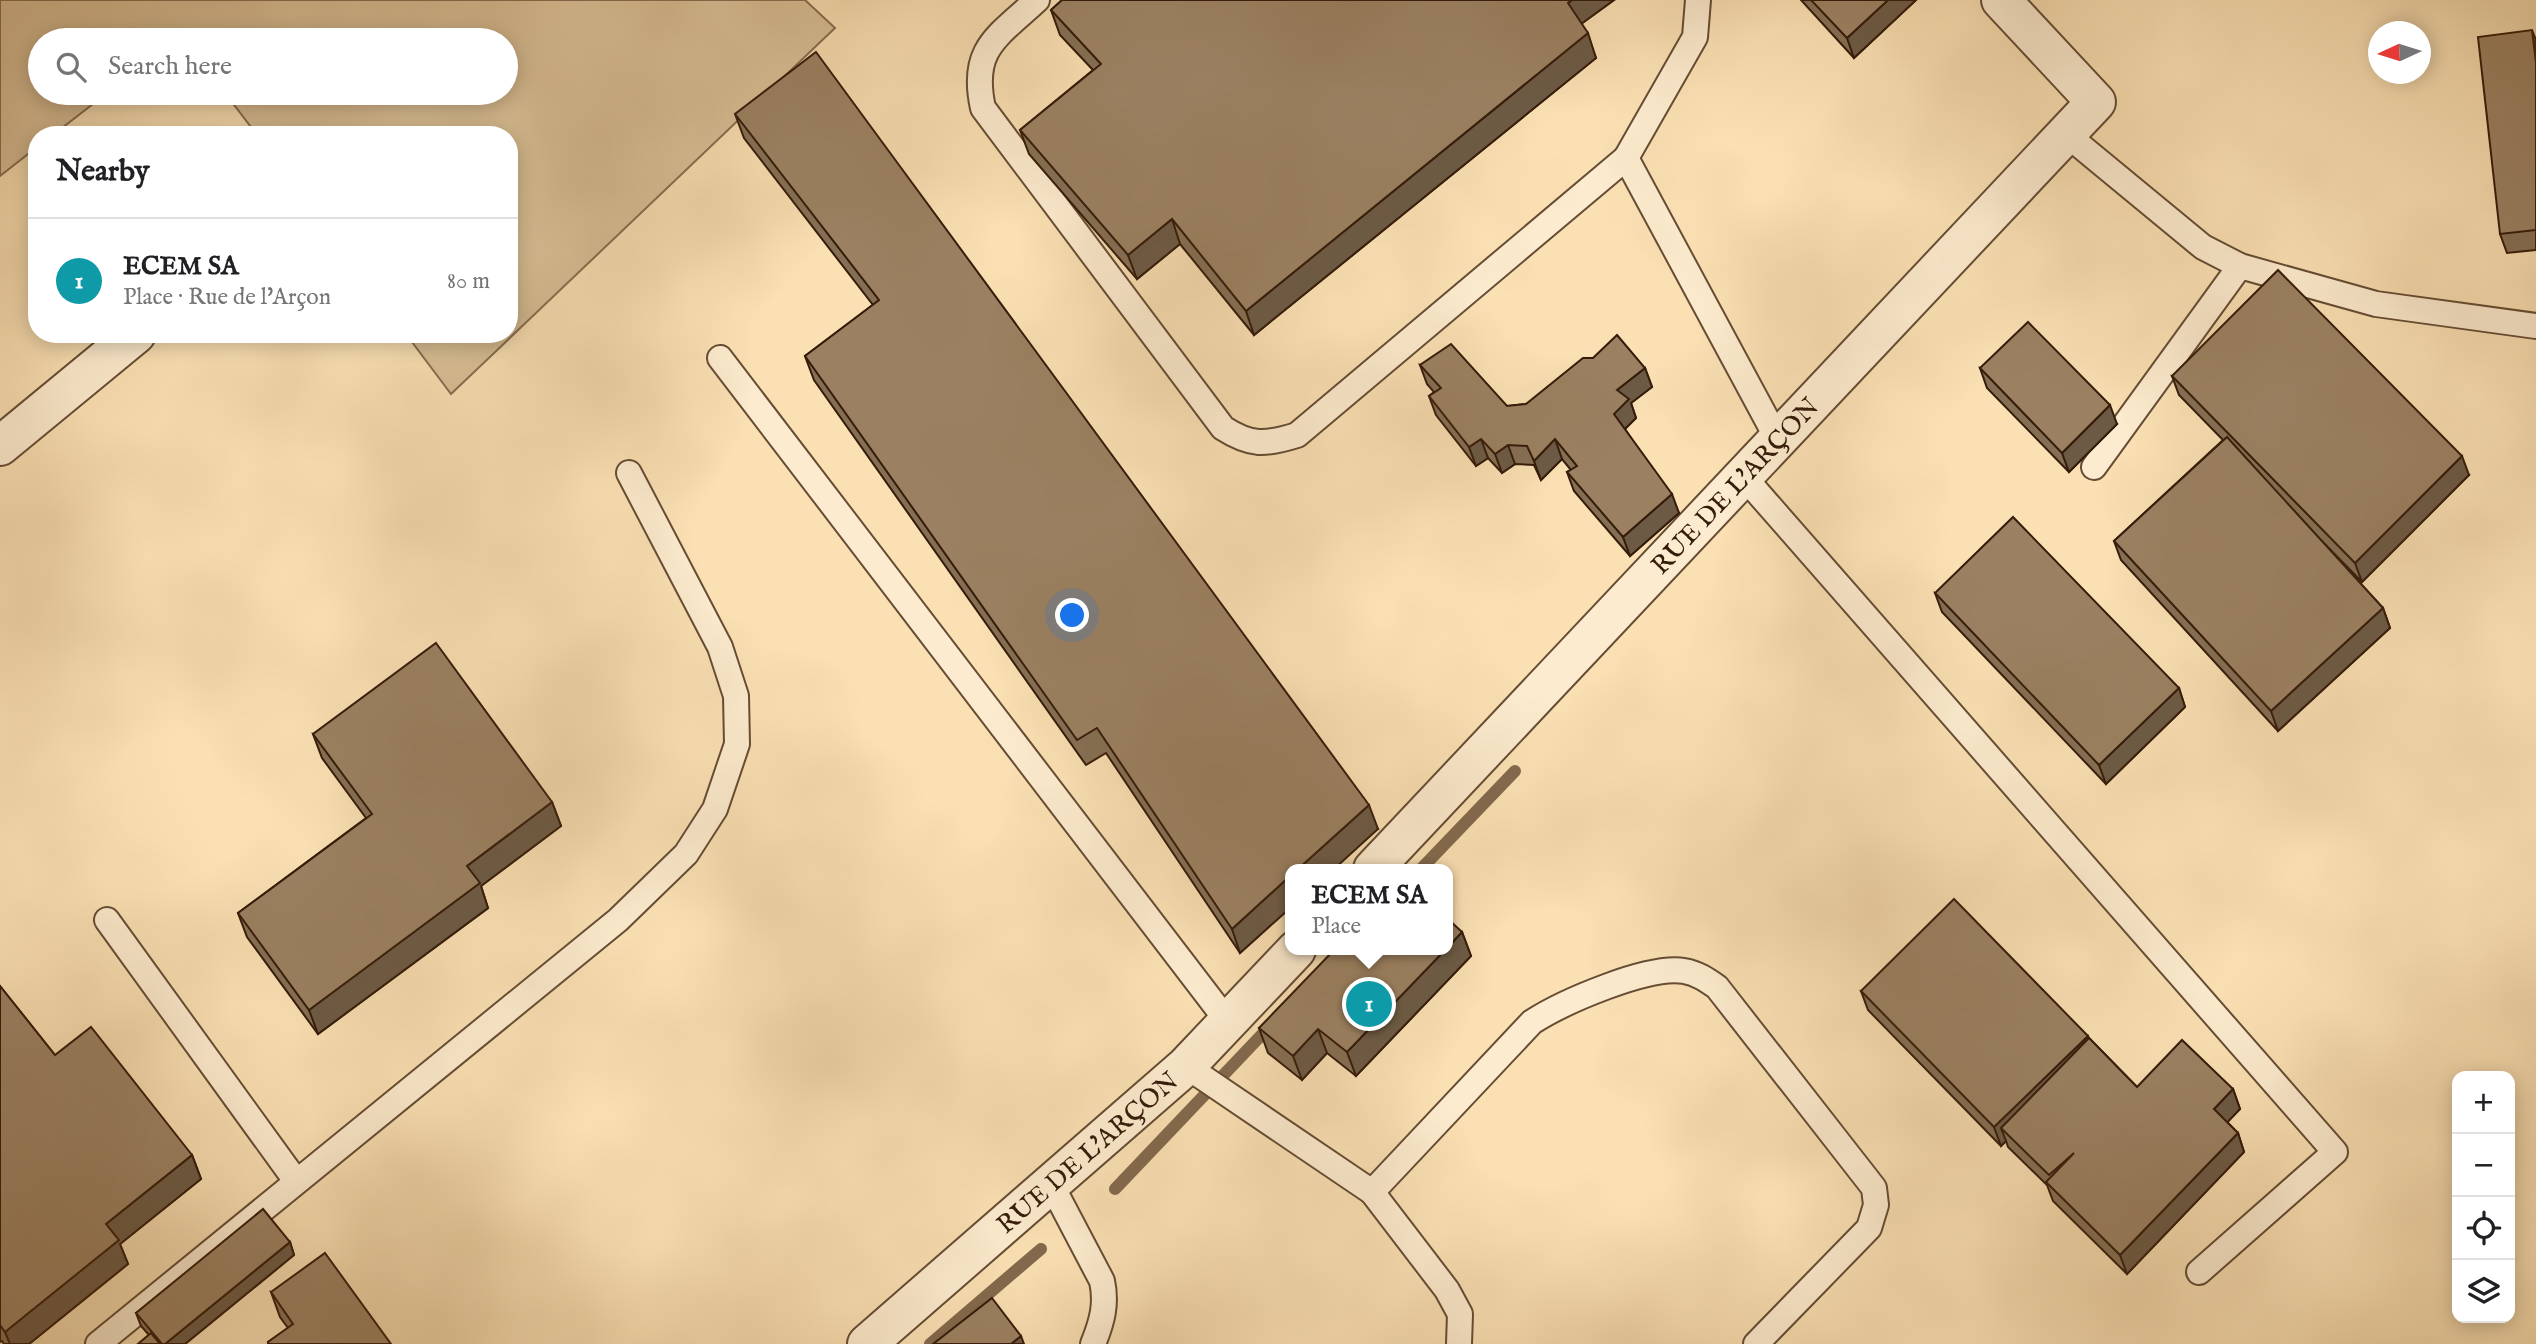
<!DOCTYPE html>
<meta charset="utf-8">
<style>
body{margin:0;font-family:"IM FELL English",serif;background:#f2f2f2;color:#202124}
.controls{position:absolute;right:21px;bottom:21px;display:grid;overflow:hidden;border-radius:14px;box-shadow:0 4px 18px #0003}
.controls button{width:63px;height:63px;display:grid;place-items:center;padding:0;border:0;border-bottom:2px solid #e0e0e0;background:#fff;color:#202124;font:35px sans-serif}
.compass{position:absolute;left:2368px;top:21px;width:63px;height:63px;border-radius:50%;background:#fff;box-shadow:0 4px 18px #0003;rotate:266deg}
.you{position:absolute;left:1073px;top:616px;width:24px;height:24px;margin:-18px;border:5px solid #fff;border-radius:50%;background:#1a73e8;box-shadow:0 0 0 10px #1a73e833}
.badge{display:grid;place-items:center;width:46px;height:46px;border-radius:50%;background:#7c3aed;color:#fff;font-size:23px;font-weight:700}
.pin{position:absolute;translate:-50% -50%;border:4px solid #fff;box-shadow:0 2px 7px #0006}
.popup{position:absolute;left:1285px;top:864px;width:168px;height:91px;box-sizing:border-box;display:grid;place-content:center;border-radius:14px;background:#fff;filter:drop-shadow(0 2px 5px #0005);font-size:23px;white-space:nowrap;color:#757577}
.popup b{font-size:26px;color:#202124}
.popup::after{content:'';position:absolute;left:50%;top:100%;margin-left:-14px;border:14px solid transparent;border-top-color:#fff}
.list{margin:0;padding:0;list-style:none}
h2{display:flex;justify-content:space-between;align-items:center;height:91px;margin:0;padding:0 28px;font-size:30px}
h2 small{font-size:23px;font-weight:400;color:#757577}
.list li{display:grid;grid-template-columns:46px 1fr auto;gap:21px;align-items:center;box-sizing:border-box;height:126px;padding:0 28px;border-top:2px solid #e0e0e0}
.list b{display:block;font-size:26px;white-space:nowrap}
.list p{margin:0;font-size:23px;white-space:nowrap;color:#757577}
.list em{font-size:23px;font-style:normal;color:#757577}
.icon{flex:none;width:38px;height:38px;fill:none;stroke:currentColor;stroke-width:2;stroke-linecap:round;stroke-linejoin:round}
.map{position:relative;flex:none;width:2536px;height:1344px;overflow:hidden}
.search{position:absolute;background:#fff;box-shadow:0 4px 18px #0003;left:28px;top:28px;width:490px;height:77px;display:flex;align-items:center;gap:18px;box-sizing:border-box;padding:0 24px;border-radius:38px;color:#757577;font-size:26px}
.panel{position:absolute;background:#fff;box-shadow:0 4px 18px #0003;left:28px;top:126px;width:490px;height:217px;border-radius:28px}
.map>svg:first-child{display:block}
.green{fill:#d9bf96;stroke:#876d50;stroke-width:2}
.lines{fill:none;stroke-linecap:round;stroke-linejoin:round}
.stream{stroke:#83694d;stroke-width:12}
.lane-casing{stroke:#664c34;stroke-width:28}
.street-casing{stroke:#664c34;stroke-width:42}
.lane{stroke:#fcebce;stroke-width:24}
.street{stroke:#fcebce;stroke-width:38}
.wall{fill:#856f54;stroke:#351b0a;stroke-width:2}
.shaded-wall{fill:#6c5a45;stroke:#351b0a;stroke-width:2}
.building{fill:#9b8162;stroke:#351b0a;stroke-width:2}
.labels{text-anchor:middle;stroke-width:5;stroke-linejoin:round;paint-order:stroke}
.street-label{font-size:26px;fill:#351b0a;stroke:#fcebce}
</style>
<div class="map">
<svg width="2536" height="1344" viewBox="0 0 2536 1344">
<rect width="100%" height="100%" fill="#fae0b3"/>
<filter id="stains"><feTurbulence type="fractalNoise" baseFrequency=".00286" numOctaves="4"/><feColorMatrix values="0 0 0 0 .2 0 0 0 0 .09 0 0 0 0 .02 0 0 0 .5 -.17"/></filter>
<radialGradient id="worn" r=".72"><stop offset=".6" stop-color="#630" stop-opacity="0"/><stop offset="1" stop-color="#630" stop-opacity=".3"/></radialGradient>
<path class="green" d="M 0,0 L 805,0 L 835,28 L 451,394 L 406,334 L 509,334 L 509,135 L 257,135 L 225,93 L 506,93 L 506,40 L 186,40 L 182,36 L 176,40 L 40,40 L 40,93 L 107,93 L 53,135 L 37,135 L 37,147 L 0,176 Z"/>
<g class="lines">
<g class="stream">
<path d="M 1421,869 L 1515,771"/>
<path d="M 1115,1189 L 1273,1023"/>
<path d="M 930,1344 L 1041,1249"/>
</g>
<g class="lane-casing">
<g id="lane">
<path d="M 1037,0 C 997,37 970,49 983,108 L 1223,428 C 1251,446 1265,445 1297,435 L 1626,158 L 1778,440"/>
<path d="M 2066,134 L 2203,247 L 2240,266 L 2376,304 L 2536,326"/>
<path d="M 1626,158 L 1695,37 L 1698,0"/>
<path d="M 720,358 L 1228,1022"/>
<path d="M 2094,467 L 2240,266"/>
<path d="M 1744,477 L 2335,1152 L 2199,1272"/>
<path d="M 107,920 L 296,1181"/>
<path d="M 1186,1066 L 1372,1192 L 1532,1022 C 1563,1002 1648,965 1684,971 C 1697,973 1707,980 1717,987 L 1874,1188 L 1876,1205 L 1869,1228 L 1756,1344"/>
<path d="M 1051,1184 L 1102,1281 C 1107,1304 1102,1322 1093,1344"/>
<path d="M 1372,1192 L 1447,1290 L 1460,1314 L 1459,1344"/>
<path d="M 98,1344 L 618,920 L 686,854 L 715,809 L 737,744 L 736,696 L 720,647 L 629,473"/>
</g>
</g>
<g class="street-casing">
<g id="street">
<path d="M 0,446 L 136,334"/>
<path id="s1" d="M 1373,869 L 2096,102 L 2001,0"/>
<path id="s2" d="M 867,1344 L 1186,1066 L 1296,950"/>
</g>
</g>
<use href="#lane" class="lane"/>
<use href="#street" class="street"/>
</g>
<g class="wall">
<path d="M 1062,0 L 1614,0 L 1581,24 L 1596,58 L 1254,335 L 1180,244 L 1137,279 L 1029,154 L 1020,130 L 1093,70 L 1060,35 L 1051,10 Z"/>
<path d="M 1801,0 L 1916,0 L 1854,58 Z"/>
<path d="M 2536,40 L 2536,250 L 2507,253 L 2500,234 Z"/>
<path d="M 735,114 L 1378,829 L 1290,869 L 1290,908 L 1240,953 L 1106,753 L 1086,765 L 814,380 L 805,356 L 873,305 L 744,138 Z"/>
<path d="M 1420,365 L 1507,406 L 1526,404 L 1645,368 L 1652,387 L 1631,403 L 1636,418 L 1625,429 L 1679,513 L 1630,556 L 1574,491 L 1567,472 L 1571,470 L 1562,459 L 1541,480 L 1534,465 L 1515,464 L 1502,473 L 1488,458 L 1476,466 L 1436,415 L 1429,396 L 1434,392 L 1427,384 Z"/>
<path d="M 1980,368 L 2117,424 L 2069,472 L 1987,388 Z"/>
<path d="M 2172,376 L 2469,475 L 2362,582 L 2309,528 L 2383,608 L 2390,628 L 2278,731 L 2121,560 L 2114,541 L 2223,440 L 2179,395 Z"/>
<path d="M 1935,593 L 2179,688 L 2185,707 L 2106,784 L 1942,612 Z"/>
<path d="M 313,734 L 552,802 L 561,826 L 481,886 L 488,908 L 318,1034 L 247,937 L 238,913 L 366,818 L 322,758 Z"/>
<path d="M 1462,932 L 1471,956 L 1356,1076 L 1327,1053 L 1302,1080 L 1268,1053 L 1259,1028 Z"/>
<path d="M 0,986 L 55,1055 L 192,1155 L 201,1179 L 120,1244 L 128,1264 L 29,1344 L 4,1344 L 2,1341 L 0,1342 Z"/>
<path d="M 1861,991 L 2089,1038 L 2137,1087 L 2233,1089 L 2240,1109 L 2227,1122 L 2238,1133 L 2244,1152 L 2127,1274 L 2053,1201 L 2047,1185 L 2008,1147 L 2006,1141 L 2001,1146 L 1868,1010 Z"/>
<path d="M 290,1242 L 294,1255 L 185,1344 L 138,1344 L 149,1335 L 141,1326 L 136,1313 Z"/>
<path d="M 271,1292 L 391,1344 L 268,1344 L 268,1342 L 288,1328 L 280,1317 Z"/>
</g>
<g class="shaded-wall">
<path d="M 1572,0 L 1614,0 L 1577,27 L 1568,3 Z"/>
<path d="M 1888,0 L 1916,0 L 1854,58 L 1847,38 Z"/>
<path d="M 2532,30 L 2536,40 L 2536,63 Z"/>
<path d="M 1588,33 L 1596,58 L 1254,335 L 1246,311 Z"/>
<path d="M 1172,219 L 1180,244 L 1137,279 L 1128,255 Z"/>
<path d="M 1645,368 L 1652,387 L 1631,403 L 1636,418 L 1621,433 L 1614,414 L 1617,390 Z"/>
<path d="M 2110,405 L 2117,424 L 2069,472 L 2062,453 Z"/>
<path d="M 1481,439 L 1488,458 L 1476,466 L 1469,447 Z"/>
<path d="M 1555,439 L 1562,459 L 1541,480 L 1534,461 Z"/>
<path d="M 1508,445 L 1515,464 L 1502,473 L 1495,454 Z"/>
<path d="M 2462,456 L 2469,475 L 2362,582 L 2355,563 Z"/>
<path d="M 1672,494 L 1679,513 L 1630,556 L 1623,537 Z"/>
<path d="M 2383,608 L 2390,628 L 2278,731 L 2271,711 Z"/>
<path d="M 2179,688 L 2185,707 L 2106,784 L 2099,765 Z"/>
<path d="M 552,802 L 561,826 L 481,886 L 488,908 L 318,1034 L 309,1010 L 467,866 Z"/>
<path d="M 1369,805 L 1378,829 L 1334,869 L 1298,869 Z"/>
<path d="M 1290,876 L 1290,908 L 1240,953 L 1232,929 Z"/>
<path d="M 1462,932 L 1471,956 L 1356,1076 L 1347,1052 L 1445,950 L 1448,950 L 1448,947 Z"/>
<path d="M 1318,1029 L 1327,1053 L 1302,1080 L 1293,1056 Z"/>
<path d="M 2088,1036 L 2095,1055 L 2001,1128 L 2006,1141 L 2001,1146 L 1994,1127 Z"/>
<path d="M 2233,1089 L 2240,1109 L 2221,1129 L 2214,1109 Z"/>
<path d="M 2238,1133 L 2244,1152 L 2127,1274 L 2120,1255 Z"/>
<path d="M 192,1155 L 201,1179 L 120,1244 L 128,1264 L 29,1344 L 10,1344 L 5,1332 L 106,1224 Z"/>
<path d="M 290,1242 L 294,1255 L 185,1344 L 165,1344 Z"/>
<path d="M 1021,1336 L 1024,1344 L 1011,1344 Z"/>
</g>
<g class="building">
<path d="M 1062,0 L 1572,0 L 1568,3 L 1588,33 L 1246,311 L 1172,219 L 1128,255 L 1020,130 L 1101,64 L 1051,10 Z"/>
<path d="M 1811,0 L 1888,0 L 1847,38 Z"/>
<path d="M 2532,30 L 2536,63 L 2536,230 L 2500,234 L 2478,37 Z"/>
<path d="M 816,52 L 1369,805 L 1298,869 L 1290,869 L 1290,876 L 1232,929 L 1097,728 L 1077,740 L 805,356 L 879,300 L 735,114 Z"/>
<path d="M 2278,270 L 2462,456 L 2355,563 L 2172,376 Z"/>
<path d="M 2028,322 L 2110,405 L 2062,453 L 1980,368 Z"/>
<path d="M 1617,335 L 1645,368 L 1617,390 L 1629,399 L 1614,414 L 1672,494 L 1623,537 L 1567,472 L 1577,466 L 1555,439 L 1534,461 L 1527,446 L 1508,445 L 1495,454 L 1481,439 L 1469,447 L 1429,396 L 1441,388 L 1420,365 L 1451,344 L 1507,406 L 1526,404 L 1583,358 L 1593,358 Z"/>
<path d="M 2227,437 L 2383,608 L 2271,711 L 2114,541 Z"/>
<path d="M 2013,517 L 2179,688 L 2099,765 L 1935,593 Z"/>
<path d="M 436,643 L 552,802 L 467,866 L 480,883 L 309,1010 L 238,913 L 372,814 L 313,734 Z"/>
<path d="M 1954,899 L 2088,1036 L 1994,1127 L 1861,991 Z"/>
<path d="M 1448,919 L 1462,932 L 1448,947 Z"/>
<path d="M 1334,950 L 1445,950 L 1347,1052 L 1318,1029 L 1293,1056 L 1259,1028 Z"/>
<path d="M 0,986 L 55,1055 L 91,1027 L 192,1155 L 106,1224 L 119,1240 L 5,1332 L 0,1325 Z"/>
<path d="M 2089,1038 L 2137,1087 L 2182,1040 L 2233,1089 L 2214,1109 L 2238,1133 L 2120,1255 L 2046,1182 L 2074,1153 L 2049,1175 L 2001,1128 Z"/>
<path d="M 263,1209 L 290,1242 L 165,1344 L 162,1344 L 136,1313 Z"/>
<path d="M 325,1253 L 391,1344 L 269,1344 L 268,1342 L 293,1324 L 271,1292 Z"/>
<path d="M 992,1298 L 1021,1336 L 1011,1344 L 933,1344 Z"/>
<path d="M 151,1333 L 160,1344 L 138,1344 Z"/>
</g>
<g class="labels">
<g class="street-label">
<text dy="9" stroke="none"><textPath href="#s1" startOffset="527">RUE DE L'ARÇON</textPath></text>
<text dy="9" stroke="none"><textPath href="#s2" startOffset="292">RUE DE L'ARÇON</textPath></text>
</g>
</g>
<rect width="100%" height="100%" filter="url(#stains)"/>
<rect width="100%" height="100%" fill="url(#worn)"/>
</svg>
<div class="controls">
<button>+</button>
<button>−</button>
<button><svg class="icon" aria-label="locate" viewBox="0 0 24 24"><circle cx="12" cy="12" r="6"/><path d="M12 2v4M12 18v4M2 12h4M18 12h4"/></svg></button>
<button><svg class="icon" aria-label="layers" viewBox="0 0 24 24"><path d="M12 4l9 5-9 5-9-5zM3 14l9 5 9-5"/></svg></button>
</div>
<svg class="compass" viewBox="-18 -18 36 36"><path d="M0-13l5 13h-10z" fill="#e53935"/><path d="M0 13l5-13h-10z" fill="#757577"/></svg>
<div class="you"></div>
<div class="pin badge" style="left:1369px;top:1004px;background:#0f9aa8">1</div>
<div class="popup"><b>ECEM SA</b>Place</div>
<div class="search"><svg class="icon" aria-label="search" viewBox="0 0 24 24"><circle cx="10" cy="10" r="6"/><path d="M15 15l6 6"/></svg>Search here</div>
<section class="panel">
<h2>Nearby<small></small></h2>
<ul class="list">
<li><span class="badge" style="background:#0f9aa8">1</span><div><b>ECEM SA</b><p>Place · Rue de l'Arçon</p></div><em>80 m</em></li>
</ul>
</section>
</div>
